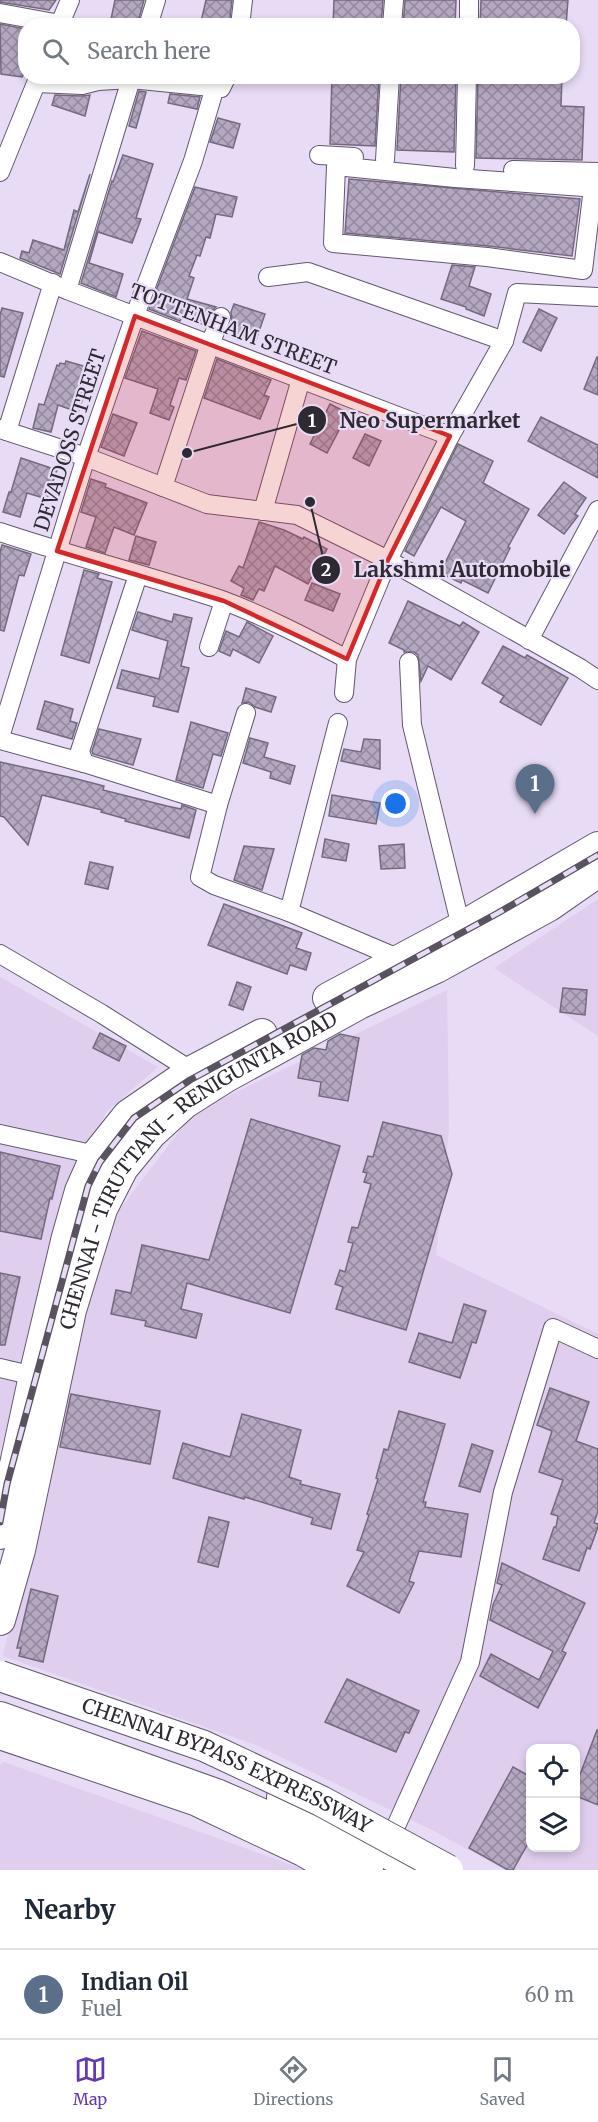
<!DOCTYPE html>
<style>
body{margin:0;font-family:Merriweather,serif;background:#f2f2f3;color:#1f2937}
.controls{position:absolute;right:18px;bottom:18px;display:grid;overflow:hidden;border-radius:12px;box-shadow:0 3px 9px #0003}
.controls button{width:54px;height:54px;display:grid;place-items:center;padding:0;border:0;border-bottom:2px solid #e0e1e3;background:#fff;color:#1f2937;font:30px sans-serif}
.you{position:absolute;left:396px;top:804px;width:21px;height:21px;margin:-15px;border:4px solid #fff;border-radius:50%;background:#1a73e8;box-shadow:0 0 0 9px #1a73e833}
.badge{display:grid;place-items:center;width:39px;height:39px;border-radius:50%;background:#6338b0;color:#fff;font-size:20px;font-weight:700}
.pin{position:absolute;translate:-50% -50px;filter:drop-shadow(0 2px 3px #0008)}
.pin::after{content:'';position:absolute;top:32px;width:21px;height:18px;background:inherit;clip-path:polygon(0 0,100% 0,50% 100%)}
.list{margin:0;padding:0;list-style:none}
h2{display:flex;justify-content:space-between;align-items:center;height:78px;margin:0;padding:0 24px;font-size:26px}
h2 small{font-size:20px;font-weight:400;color:#747a83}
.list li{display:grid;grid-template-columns:39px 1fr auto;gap:18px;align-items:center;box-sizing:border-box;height:90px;padding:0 24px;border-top:2px solid #e0e1e3}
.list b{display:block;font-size:22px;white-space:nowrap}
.list p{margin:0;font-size:20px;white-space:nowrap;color:#747a83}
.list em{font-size:20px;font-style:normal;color:#747a83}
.icon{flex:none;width:33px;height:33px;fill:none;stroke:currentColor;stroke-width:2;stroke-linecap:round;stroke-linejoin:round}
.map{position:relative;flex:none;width:598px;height:1870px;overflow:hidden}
.search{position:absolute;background:#fff;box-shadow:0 3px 9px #0003;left:18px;right:18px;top:18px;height:66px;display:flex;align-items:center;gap:15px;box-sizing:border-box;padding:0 21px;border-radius:24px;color:#747a83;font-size:22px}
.sheet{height:168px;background:#fff}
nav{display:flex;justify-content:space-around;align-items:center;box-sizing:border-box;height:84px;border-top:2px solid #e0e1e3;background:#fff;font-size:16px;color:#747a83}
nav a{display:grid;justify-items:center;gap:3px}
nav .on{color:#6338b0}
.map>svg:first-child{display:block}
.built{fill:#dfceee;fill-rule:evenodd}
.building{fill:url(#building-cross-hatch);stroke:#756980;stroke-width:1.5}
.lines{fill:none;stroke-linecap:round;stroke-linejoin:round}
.minor-casing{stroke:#64586e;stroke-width:20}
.primary-casing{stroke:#64586e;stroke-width:30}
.trunk-casing{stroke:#64586e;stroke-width:32}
.minor{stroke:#fff;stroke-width:18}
.primary{stroke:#fff;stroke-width:28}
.trunk{stroke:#fff;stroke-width:30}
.rail-casing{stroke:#595360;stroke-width:7}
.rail{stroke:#e8dbf5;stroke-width:4.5;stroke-dasharray:14;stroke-linecap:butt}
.trunk-bridge-casing{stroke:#64586e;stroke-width:32;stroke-linecap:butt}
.trunk-bridge{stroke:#fff;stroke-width:30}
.marked{fill:#d62828;fill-opacity:0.2;stroke:#d62828;stroke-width:4.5;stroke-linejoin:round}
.labels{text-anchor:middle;stroke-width:4.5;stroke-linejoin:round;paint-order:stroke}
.street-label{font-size:20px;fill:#2e2932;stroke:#e8dbf5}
.leader{fill:none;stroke:#2e2932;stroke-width:2}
.callout-dot{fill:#2e2932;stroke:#e8dbf5;stroke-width:2}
.mark-label{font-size:18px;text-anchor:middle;font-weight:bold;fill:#fff}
.callout-label{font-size:21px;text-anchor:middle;font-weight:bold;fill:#2e2932;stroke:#e8dbf5;stroke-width:4.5;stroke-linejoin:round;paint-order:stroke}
</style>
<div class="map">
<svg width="598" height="1870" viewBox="0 0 598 1870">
<defs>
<pattern id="building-cross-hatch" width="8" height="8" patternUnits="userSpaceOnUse" patternTransform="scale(1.5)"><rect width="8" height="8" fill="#b4a7c0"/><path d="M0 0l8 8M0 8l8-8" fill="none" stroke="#93889d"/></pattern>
</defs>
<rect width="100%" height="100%" fill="#e8dbf5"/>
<g class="built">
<path d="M 598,899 L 598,1036 L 494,968 Z"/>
<path d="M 0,977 L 158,1067 L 107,1111 L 70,1185 L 0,1452 Z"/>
<path d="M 447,990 L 449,1129 L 436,1255 L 598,1334 L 598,1870 L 505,1870 L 434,1831 L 256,1745 L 3,1656 L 67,1368 L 118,1212 L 193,1113 ZM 530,1748 L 576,1748 L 576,1848 L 530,1848 Z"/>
<path d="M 4,1762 L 306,1870 L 0,1870 L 0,1765 Z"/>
</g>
<g class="building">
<path d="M 0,0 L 56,0 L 49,10 L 0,2 Z"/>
<path d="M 115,0 L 144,0 L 137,26 L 110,24 Z"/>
<path d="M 206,0 L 232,0 L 229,26 L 200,26 Z"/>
<path d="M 334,0 L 383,0 L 381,26 L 333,26 Z"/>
<path d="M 405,0 L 456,0 L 455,26 L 403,26 Z"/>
<path d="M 481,0 L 568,0 L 566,26 L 480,26 Z"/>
<path d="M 0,24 L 26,29 L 26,70 L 22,77 L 1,74 Z"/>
<path d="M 332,76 L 379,76 L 375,146 L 330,144 Z"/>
<path d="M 401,76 L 456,76 L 454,152 L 397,150 Z"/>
<path d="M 478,76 L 562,76 L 561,106 L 584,107 L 582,160 L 476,158 Z"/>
<path d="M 139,91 L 146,92 L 136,128 L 129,126 Z"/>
<path d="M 170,94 L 200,97 L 197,109 L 168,103 Z"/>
<path d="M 55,95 L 81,96 L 90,95 L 85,116 L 52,105 Z"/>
<path d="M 218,118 L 240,124 L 233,148 L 210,142 Z"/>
<path d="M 123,155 L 153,164 L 136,218 L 141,219 L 132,243 L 98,232 L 89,263 L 123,274 L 116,297 L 81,283 L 112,181 L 113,182 Z"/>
<path d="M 90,174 L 60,274 L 20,258 L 22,251 L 29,253 L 33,240 L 64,250 L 74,210 L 78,212 Z"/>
<path d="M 349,179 L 580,199 L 572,256 L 488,246 L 345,233 Z"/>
<path d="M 195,187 L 237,197 L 232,217 L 216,214 L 210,238 L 206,237 L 200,256 L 197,255 L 189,276 L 194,278 L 187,299 L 216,307 L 211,312 L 205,325 L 182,317 L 180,321 L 149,309 Z"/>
<path d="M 452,265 L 475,267 L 469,286 L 491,294 L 484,316 L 466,309 L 466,307 L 441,299 Z"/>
<path d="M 234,304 L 265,314 L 255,343 L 227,333 L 232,321 L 231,312 Z"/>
<path d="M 2,308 L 23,313 L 4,377 L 0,376 L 0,315 Z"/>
<path d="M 539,309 L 557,318 L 541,351 L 523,342 Z"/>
<path d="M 142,331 L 196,351 L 186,380 L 179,378 L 170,405 L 174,407 L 169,420 L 150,413 L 158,389 L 125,378 Z"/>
<path d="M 597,357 L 598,357 L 598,395 L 584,389 Z"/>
<path d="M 217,359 L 271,380 L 264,395 L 269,397 L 260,419 L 204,398 Z"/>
<path d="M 66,361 L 87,367 L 85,375 L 87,376 L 82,396 L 84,396 L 78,412 L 58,405 L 51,432 L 33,428 L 39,404 L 44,405 L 57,365 L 59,366 L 60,363 L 65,364 Z"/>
<path d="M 330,404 L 348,413 L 327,453 L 310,444 Z"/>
<path d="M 113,414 L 137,423 L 124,456 L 101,447 Z"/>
<path d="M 541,417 L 598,445 L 598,478 L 528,441 Z"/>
<path d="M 365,434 L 381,441 L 369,466 L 353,458 Z"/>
<path d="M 458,444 L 493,461 L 483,483 L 529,509 L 508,547 L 510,548 L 488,593 L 462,580 L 461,583 L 440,573 L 466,521 L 441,507 L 414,556 L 405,551 Z"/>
<path d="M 21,458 L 57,470 L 47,499 L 27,493 L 20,517 L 3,512 L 9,492 L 11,492 Z"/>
<path d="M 91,479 L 106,484 L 105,487 L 147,503 L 134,535 L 114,527 L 105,553 L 86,547 L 96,517 L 81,512 Z"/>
<path d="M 564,482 L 586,498 L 575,514 L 578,516 L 564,534 L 538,515 Z"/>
<path d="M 259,522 L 284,530 L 303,539 L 304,537 L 327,549 L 308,584 L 275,566 L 264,591 L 259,589 L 253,600 L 241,595 L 244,588 L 231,581 L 239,566 L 243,568 Z"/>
<path d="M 136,536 L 156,542 L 149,565 L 129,560 Z"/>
<path d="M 2,545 L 31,554 L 24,576 L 19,575 L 4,631 L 0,630 L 0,552 Z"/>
<path d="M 84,570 L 99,574 L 97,578 L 112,582 L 89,663 L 61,655 Z"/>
<path d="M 312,583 L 340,594 L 333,611 L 305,600 Z"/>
<path d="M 408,601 L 460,626 L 463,622 L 479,632 L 451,680 L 428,666 L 421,681 L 418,655 L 414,652 L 404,652 L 404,650 L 389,643 Z"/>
<path d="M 138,612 L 172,622 L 174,614 L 192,618 L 181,666 L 189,668 L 178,712 L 153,706 L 155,697 L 117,688 L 122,670 L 159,679 L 168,641 L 132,630 Z"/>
<path d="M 247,622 L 273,636 L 259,663 L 233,649 L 230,656 L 219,651 L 226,631 L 239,637 Z"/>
<path d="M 503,646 L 525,658 L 527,655 L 568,678 L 541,725 L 500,702 L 504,696 L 482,683 Z"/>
<path d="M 246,688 L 276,697 L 271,712 L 255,707 L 249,702 L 242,703 Z"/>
<path d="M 45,701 L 73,709 L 70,721 L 77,723 L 72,739 L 37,729 Z"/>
<path d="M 191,722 L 228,733 L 221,756 L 213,754 L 203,788 L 176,780 Z"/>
<path d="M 99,729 L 141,739 L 133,765 L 93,754 L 92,751 Z"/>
<path d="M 250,738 L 268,743 L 264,757 L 295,766 L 290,784 L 270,778 L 271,772 L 243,763 Z"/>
<path d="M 364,739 L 380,740 L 380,769 L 341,761 L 344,749 L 361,752 Z"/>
<path d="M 0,762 L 73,778 L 104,786 L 103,790 L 167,806 L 181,809 L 182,805 L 196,810 L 189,838 L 125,821 L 126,819 L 101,812 L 102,810 L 42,795 L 28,845 L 4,817 L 0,816 Z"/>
<path d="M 332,795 L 380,803 L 376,824 L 329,816 Z"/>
<path d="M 325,839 L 349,844 L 346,861 L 322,857 Z"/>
<path d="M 404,844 L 405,868 L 381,869 L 379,846 Z"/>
<path d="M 244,846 L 274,849 L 262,890 L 234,880 Z"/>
<path d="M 90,862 L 113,867 L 108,889 L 85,884 Z"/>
<path d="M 224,904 L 302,933 L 296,948 L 311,953 L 306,970 L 290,965 L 287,974 L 208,945 Z"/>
<path d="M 237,982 L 251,987 L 243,1010 L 229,1005 Z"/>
<path d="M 563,988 L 587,990 L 585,1015 L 560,1012 Z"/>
<path d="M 100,1033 L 126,1046 L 119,1061 L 93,1048 Z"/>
<path d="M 340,1034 L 359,1038 L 348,1101 L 319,1096 L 321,1082 L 298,1078 L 302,1055 L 314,1048 L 326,1050 L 328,1041 Z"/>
<path d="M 251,1119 L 340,1146 L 290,1313 L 187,1283 L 181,1309 L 202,1314 L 196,1338 L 145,1326 L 146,1321 L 111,1314 L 116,1290 L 131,1293 L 142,1245 L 209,1260 Z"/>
<path d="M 383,1122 L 441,1136 L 452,1174 L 406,1330 L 336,1309 L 343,1287 L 335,1284 L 340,1270 L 345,1272 L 353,1243 L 348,1242 L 352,1227 L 358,1228 L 371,1184 L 364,1182 L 367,1173 L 363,1172 L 368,1156 L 373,1157 Z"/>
<path d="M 0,1152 L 60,1166 L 52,1199 L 50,1198 L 41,1239 L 0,1231 Z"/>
<path d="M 0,1273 L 20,1277 L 5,1345 L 0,1345 Z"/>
<path d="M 464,1304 L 486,1311 L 476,1343 L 472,1342 L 460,1378 L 409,1362 L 419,1333 L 452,1343 Z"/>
<path d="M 550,1388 L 589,1402 L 576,1441 L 598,1449 L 598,1511 L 594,1523 L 598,1524 L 598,1527 L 590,1549 L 587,1548 L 579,1571 L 543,1559 L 554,1527 L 556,1527 L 558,1516 L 551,1514 L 563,1480 L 539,1472 L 552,1431 L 537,1425 Z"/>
<path d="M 71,1394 L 160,1411 L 150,1464 L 60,1447 Z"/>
<path d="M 399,1411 L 445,1424 L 423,1502 L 426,1502 L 425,1507 L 468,1514 L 461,1557 L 419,1551 L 409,1581 L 414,1583 L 399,1613 L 347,1586 L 364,1552 L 357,1550 L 369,1515 L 367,1514 L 378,1479 L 376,1478 L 384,1449 L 388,1450 Z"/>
<path d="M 242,1414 L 301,1430 L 289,1477 L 301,1481 L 300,1484 L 340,1494 L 331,1529 L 311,1524 L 313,1518 L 245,1497 L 244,1499 L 173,1478 L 183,1443 L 230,1457 Z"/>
<path d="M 472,1444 L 493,1451 L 480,1492 L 459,1486 Z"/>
<path d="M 209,1517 L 229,1522 L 218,1567 L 198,1562 Z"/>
<path d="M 502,1563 L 585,1603 L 562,1651 L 566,1653 L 538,1708 L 480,1676 L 491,1654 L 539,1680 L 553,1651 L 490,1620 L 493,1605 L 502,1585 L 497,1583 Z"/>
<path d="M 31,1589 L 58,1596 L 43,1662 L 19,1656 L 21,1648 L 17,1648 Z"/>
<path d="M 347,1679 L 419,1711 L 409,1733 L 405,1732 L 396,1752 L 325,1722 Z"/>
<path d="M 597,1730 L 598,1730 L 598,1805 L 576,1796 L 576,1785 Z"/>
<path d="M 513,1767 L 531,1777 L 531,1838 L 513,1870 L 508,1870 L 469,1848 Z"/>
</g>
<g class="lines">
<g class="minor-casing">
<g id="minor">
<path d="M 0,13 L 60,24"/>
<path d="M 59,26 L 70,0"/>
<path d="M 148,26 L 156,0"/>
<path d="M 240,26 L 243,0"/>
<path d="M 392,26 L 394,0"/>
<path d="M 469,26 L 469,0"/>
<path d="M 37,83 L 82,85 L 98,81 L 131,79 L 221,88 L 227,76"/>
<path d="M 319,155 L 354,157"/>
<path d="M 385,160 L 390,76"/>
<path d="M 465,166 L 467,76"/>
<path d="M 513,170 L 598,172"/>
<path d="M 0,172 L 39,76"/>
<path d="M 593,188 L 583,270 L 487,257 L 333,243 L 336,166 L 455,178 L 598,188"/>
<path d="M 0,262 L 67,290 L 450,436"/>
<path d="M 268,277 L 308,272 L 504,341"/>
<path d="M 67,290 L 132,76"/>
<path d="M 0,429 L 86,457 L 207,504 L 297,515 L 388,560 L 580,668 L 598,680"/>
<path d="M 7,431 L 53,283"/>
<path d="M 163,487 L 210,344 L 221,317"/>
<path d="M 263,511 L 301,379"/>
<path d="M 0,532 C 72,556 146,575 219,599 C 263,615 305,637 347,659"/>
<path d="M 138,575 L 80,751 L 84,763 L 218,805 L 200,877 L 214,885 L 289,912 L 400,959"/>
<path d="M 529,640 L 598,510"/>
<path d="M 209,647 L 224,601"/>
<path d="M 409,662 L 412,725 L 461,927"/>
<path d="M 344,693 L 347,659 L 388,560 L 450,436 L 504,341 L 517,293 L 598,297"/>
<path d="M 0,737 L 86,457 L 138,307 L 193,161 L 215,87"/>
<path d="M 0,740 L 84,763"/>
<path d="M 218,805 L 246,713"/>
<path d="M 289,912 L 338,723"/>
<path d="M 0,954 L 102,1014 L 192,1071"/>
<path d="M 0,1134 L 96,1155"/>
<path d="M 0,1368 L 34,1376"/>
<path d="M 385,1847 L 396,1826 L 470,1662 L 503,1492 L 553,1328 L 598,1349"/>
</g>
</g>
<g class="primary-casing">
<g id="primary">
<path d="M 0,1716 L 219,1794 L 274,1818 L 369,1870"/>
<path d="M 281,1797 L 416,1870"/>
</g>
</g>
<g class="trunk-casing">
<g id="trunk">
<path d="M 328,998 L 461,927 L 598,847"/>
<path d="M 0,1534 L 34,1376 L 67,1237 L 80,1191 L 96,1155 L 128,1115 L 192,1071 L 262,1034"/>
<path id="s1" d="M 0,1620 L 20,1550 L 71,1310 L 102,1209 L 123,1168 L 151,1134 L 185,1103 L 226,1077 L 359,1004 L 436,968 L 549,906 L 598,872"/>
<path d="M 0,1734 L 195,1800 L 303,1851 L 336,1870"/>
</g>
</g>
<use href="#minor" class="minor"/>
<use href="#primary" class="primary"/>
<use href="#trunk" class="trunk"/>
<g class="rail-casing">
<path id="rail" d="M 0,1522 L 7,1484 L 88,1186 L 100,1162 L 134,1118 L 190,1080 L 498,913 L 598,855"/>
</g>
<use href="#rail" class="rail"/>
<g class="trunk-bridge-casing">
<g id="trunk-bridge">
<path id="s2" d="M 0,1676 L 204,1746 L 321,1801 L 448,1870"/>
</g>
</g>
<use href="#trunk-bridge" class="trunk-bridge"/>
</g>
<path class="marked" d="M 135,316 L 450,436 L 388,560 L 347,659 L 224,601 L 57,551 Z"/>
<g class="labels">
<g class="street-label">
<text transform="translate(233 329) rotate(21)" y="7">TOTTENHAM STREET</text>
<text transform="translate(70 440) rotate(-72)" y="7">DEVADOSS STREET</text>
<text dy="7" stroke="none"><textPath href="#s1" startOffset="516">CHENNAI - TIRUTTANI - RENIGUNTA ROAD</textPath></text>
<text dy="7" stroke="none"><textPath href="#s2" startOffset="244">CHENNAI BYPASS EXPRESSWAY</textPath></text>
</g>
</g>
<path class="leader" d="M187 453L312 420M310 502L326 570"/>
<g class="callout-dot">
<circle cx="187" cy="453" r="6"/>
<circle cx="310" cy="502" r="6"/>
<circle cx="312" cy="420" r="15"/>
<circle cx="326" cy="570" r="15"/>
</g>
<g class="mark-label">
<text x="312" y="427">1</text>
<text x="326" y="576">2</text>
</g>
<g class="callout-label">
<text x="430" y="428">Neo Supermarket</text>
<text x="462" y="577">Lakshmi Automobile</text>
</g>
</svg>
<div class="controls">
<button><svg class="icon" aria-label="locate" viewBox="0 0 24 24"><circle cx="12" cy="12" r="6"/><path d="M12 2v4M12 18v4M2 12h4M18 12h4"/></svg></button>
<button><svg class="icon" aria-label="layers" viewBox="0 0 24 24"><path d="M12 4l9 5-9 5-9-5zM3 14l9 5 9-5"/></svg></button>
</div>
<div class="you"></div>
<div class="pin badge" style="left:535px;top:814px;background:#5c6f8a">1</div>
<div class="search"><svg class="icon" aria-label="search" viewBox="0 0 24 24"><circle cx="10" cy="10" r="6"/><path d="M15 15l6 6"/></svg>Search here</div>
</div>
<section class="sheet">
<h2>Nearby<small></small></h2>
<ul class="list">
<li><span class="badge" style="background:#5c6f8a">1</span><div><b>Indian Oil</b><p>Fuel</p></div><em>60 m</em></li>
</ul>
</section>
<nav>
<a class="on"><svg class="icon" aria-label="map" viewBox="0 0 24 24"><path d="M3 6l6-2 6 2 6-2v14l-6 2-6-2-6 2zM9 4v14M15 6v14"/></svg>Map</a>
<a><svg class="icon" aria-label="directions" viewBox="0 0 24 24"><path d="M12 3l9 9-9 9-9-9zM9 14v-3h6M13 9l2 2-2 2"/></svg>Directions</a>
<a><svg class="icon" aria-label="saved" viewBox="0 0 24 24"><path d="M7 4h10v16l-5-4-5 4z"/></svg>Saved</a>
</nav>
